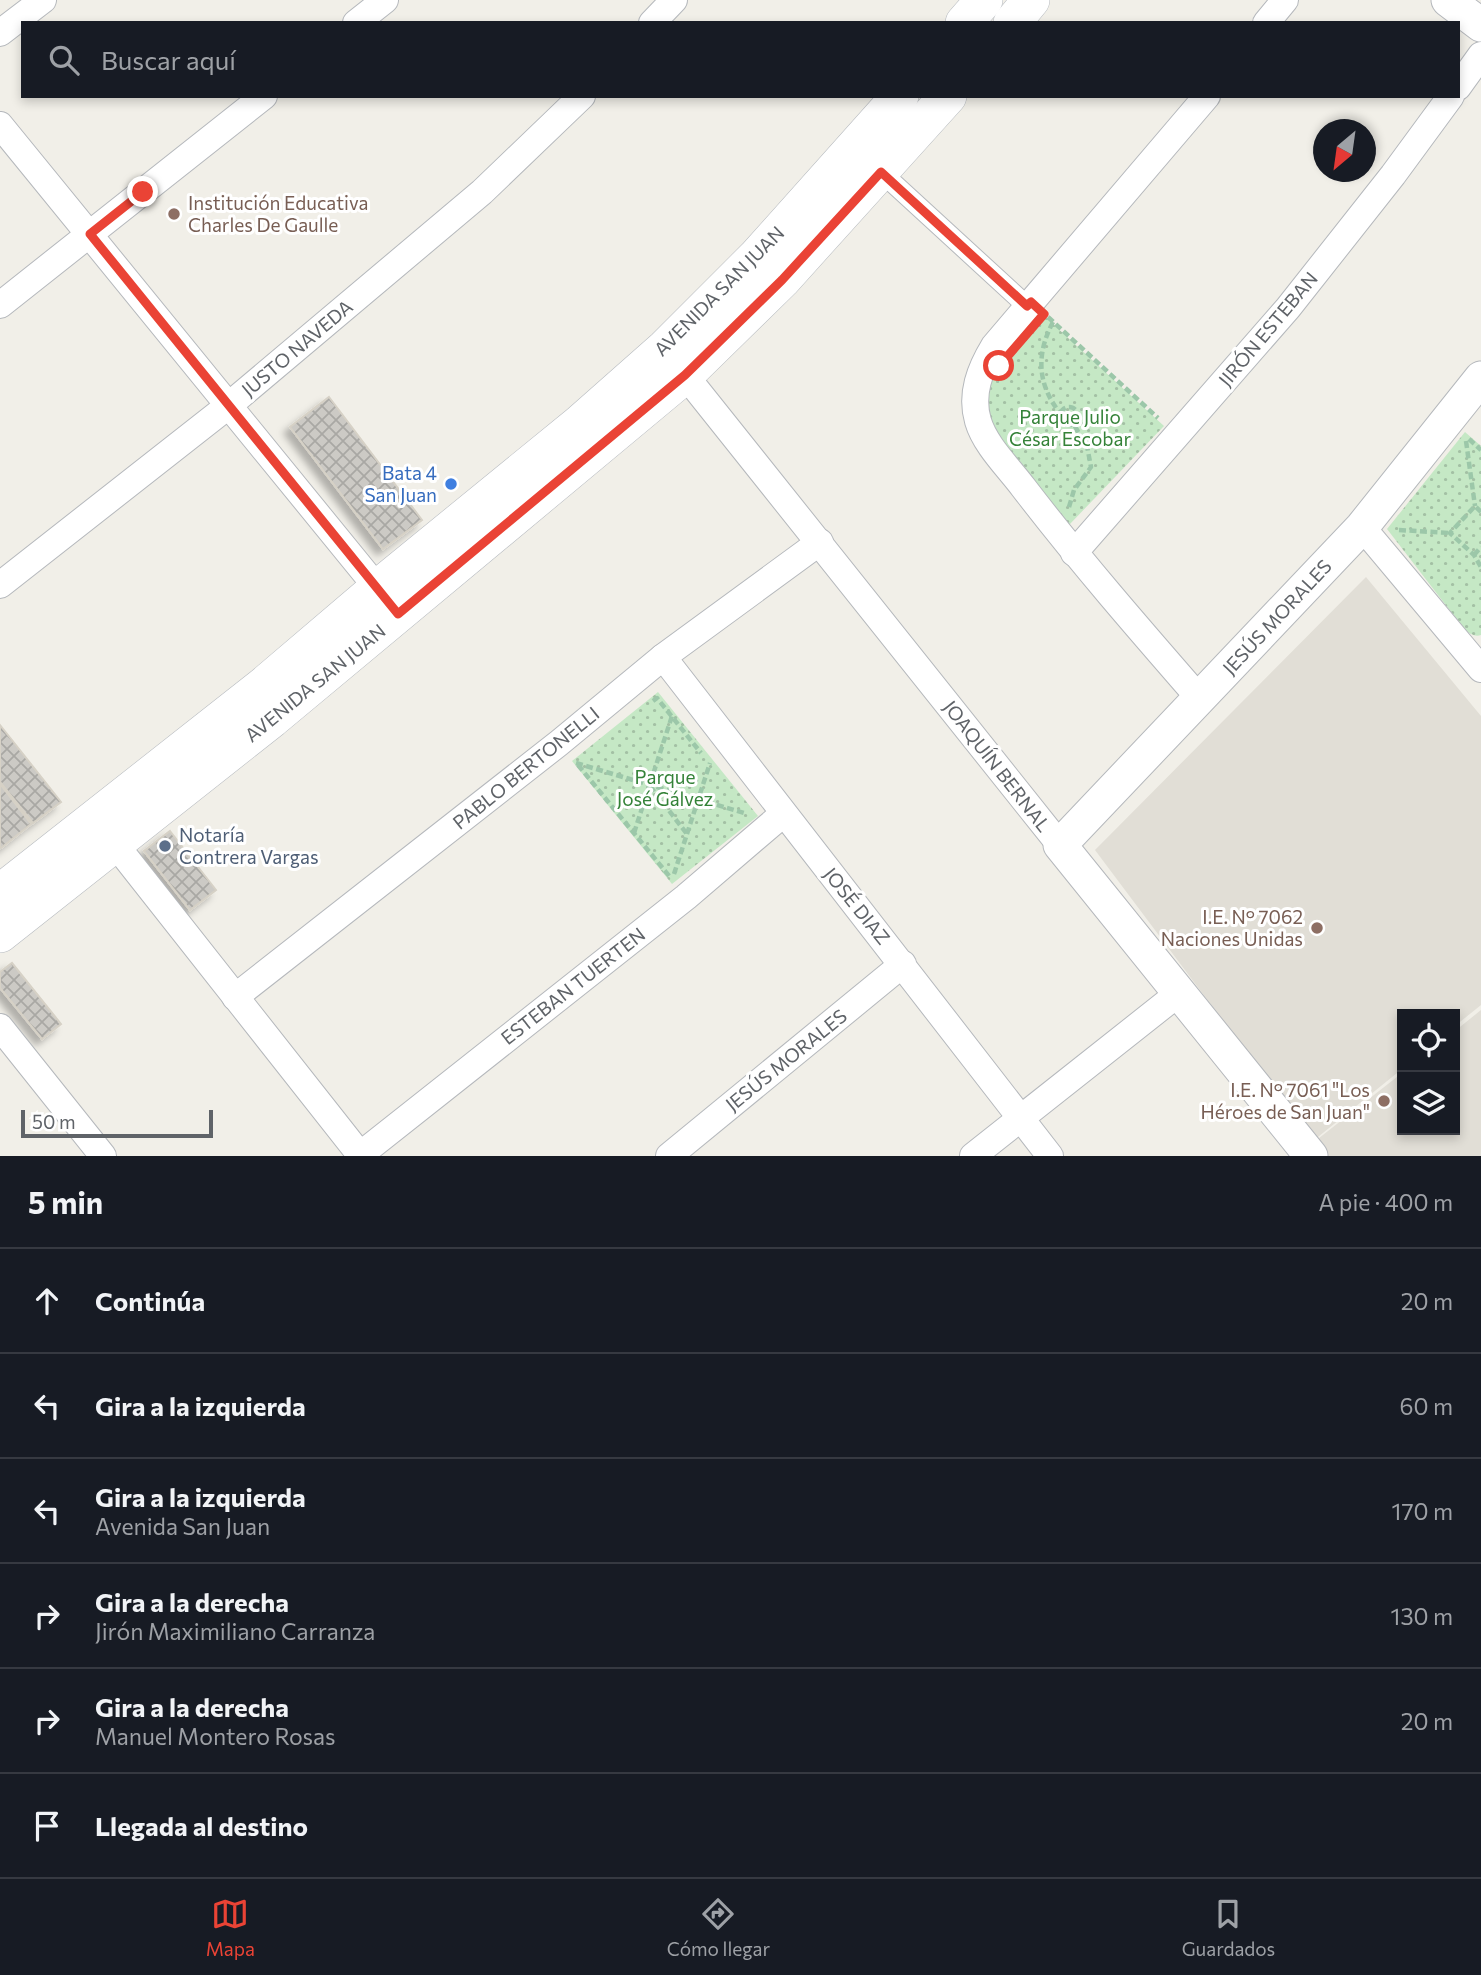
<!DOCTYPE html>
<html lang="es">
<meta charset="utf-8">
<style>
body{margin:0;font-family:Commissioner,sans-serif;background:#242831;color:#f1f3f6}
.controls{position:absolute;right:21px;bottom:21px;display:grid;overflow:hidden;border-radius:0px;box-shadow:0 4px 10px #0003}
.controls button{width:63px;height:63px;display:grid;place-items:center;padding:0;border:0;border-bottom:2px solid #363941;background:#171b24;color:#f1f3f6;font:35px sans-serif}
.compass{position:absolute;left:1313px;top:119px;width:63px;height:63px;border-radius:50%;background:#171b24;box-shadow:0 4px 10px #0003;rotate:209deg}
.scale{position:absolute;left:21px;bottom:18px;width:192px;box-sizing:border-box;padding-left:7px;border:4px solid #5f6368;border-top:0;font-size:19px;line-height:24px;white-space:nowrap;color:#5f6368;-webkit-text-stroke:5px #fff;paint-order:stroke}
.stop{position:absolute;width:21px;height:21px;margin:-16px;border:5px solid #ea4335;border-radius:50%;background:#fff}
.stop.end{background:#ea4335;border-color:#fff;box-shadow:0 2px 7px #0008}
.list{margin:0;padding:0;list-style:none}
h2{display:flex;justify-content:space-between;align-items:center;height:91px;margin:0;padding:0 28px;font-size:30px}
h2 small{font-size:23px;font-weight:400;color:#9ea1a6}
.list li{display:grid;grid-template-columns:46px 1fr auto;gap:21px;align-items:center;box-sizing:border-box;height:105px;padding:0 28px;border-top:2px solid #363941}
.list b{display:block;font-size:26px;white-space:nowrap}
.list p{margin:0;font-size:23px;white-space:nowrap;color:#9ea1a6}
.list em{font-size:23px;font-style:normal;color:#9ea1a6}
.icon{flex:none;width:38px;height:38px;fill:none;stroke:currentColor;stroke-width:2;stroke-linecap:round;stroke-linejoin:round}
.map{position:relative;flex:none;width:1481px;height:1156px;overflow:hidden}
.search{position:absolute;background:#171b24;box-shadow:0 4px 10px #0003;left:21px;right:21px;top:21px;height:77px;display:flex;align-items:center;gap:18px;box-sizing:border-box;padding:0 24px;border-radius:0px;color:#9ea1a6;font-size:26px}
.sheet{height:721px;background:#171b24}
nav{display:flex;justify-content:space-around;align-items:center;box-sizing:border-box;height:98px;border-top:2px solid #363941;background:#171b24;font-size:19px;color:#9ea1a6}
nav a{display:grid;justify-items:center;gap:4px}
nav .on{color:#ea4335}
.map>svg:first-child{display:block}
.education{fill:#e1ded6}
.park{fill:url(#park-dots)}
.building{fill:url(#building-cross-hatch);stroke:#d6d1c6;stroke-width:2;filter:url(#shadow)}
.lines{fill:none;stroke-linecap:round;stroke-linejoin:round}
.pedestrian-casing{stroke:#b5b8bc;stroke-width:21}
.minor-casing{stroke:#b5b8bc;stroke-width:28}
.tertiary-casing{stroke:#b5b8bc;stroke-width:35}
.secondary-casing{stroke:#b6babf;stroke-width:38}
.path{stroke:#9cc7a9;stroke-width:4.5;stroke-dasharray:7 3.5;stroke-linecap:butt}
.pedestrian{stroke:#fff;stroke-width:19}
.minor{stroke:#fff;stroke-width:26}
.tertiary{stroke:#fff;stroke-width:33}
.secondary{stroke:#fff;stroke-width:37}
.route{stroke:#ea4335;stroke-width:9}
.education-dot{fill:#8d6e63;stroke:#fff;stroke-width:2.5}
.shop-dot{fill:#3f7fe0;stroke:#fff;stroke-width:2.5}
.service-dot{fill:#5c6f8a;stroke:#fff;stroke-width:2.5}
.labels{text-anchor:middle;stroke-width:6;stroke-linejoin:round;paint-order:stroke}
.education-label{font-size:19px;fill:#785e54;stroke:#fff;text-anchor:end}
.street-label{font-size:19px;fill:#5f6368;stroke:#fff}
.park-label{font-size:19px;fill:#348238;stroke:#fff}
.shop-label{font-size:19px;fill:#366cbe;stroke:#fff;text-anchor:end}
.service-label{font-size:19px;fill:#4e5e75;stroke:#fff;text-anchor:start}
</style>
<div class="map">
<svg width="1481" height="1156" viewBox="0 0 1481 1156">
<defs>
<pattern id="park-dots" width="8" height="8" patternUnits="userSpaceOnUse" patternTransform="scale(1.75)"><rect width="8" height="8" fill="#c5e8c5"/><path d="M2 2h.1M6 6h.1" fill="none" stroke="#a3c0a4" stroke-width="1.8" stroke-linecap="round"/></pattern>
<pattern id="building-cross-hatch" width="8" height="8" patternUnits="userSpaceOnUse" patternTransform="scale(1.75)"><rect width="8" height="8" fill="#cccac5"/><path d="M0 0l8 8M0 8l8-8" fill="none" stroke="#a9a8a4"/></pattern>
<filter id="shadow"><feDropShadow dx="-6" dy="6" stdDeviation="3.5" flood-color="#0004"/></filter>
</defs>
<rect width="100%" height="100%" fill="#f1efe8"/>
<g class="education">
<path d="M 1366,577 L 1481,716 L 1481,1005 L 1455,1026 L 1455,1014 L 1402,1014 L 1402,1069 L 1313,1141 L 1095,850 Z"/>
<path d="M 1481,1010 L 1481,1156 L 1325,1156 L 1314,1142 L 1402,1073 L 1402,1130 L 1455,1130 L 1455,1031 Z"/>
</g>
<g class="park">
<path d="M 1040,312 L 1164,426 L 1069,525 L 983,419 L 981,407 L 997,362 Z"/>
<path d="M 1465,432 L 1481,446 L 1481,635 C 1475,637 1470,634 1465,630 L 1387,529 Z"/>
<path d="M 658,692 L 758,816 L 672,884 L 572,761 Z"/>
</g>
<g class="building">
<path d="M 329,397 L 422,520 L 383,549 L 290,427 Z"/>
<path d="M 0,725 L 61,802 L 33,823 L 0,782 Z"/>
<path d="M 0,784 L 31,824 L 1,848 L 0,847 Z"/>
<path d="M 170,831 L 216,890 L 190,910 L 144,851 Z"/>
<path d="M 12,963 L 61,1024 L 42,1039 L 0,988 L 0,972 Z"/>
</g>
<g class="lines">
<g class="pedestrian-casing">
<path id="pedestrian" d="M 881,172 L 1027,306"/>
</g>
<g class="minor-casing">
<g id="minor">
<path d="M 356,23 L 385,0"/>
<path d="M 652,23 L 674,0"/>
<path d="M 1266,23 L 1285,0"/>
<path d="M 0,33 L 43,0"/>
<path d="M 1458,87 L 1481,55"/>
<path d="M 0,125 L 388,601"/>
<path d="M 0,305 L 264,96"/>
<path d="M 685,375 L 1060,845"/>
<path d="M 1362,527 L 1481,669"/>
<path d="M 1074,553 L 1288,308 L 1393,175 L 1451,96"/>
<path d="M 0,585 L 228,406 L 482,192 L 582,96"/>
<path d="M 663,657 L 1050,1156"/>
<path d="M 1200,699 C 1139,629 1079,560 1023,487 C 1008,467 985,445 978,421 C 970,394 980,369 994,346 L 1207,96"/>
<path d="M 104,830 L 361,1156"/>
<path d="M 235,997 L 559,743 L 663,657 L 820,542"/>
<path d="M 0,1027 L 103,1156"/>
<path d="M 360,1155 L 686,897 L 783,814"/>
<path d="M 669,1156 L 903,964"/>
<path d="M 973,1156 L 1179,993"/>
</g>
</g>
<g class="tertiary-casing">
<g id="tertiary">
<path d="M 1448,0 L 1481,25"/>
<path d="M 1311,1156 L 1060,845 L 1362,527 L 1481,378"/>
</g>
</g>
<g class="secondary-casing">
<g id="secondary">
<path d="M 964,23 L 984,0"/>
<path d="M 1012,23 L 1031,0"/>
<path d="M 0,893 L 263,686 L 378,588 L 579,424 L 665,348 L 757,256 L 900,96"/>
<path d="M 0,934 L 272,719 L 685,375 L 782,280 L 948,96"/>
</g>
</g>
<g class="path">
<path d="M 1048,317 L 1158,418"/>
<path d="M 1053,322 C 1036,354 1037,384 1060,413"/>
<circle cx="1069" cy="416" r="9"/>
<path d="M 1469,439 L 1481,450"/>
<path d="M 1466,441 L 1475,506"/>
<path d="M 1069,507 L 1074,490 L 1091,467 L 1087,446 L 1074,425"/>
<path d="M 1481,512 L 1475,506 L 1450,533 L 1474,555 L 1481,567"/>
<path d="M 1399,530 L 1450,533"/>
<path d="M 1474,555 L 1481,547"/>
<path d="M 653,701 L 657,698 L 701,753"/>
<path d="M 576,763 L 744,813"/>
<path d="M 578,765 L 670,877"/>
<path d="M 650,786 L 687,834"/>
<path d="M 634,833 L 672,716"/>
<path d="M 674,874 L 710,763"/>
</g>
<use href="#pedestrian" class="pedestrian"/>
<use href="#minor" class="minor"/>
<use href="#tertiary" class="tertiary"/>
<use href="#secondary" class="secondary"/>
</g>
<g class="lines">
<path class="route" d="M 143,192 L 90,234 L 398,614 L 685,375 L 782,280 L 881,172 L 1027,306 L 1031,302 L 1044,314 L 999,366"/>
</g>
<g class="education-dot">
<circle cx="174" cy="214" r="7"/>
<circle cx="1317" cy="928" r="7"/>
<circle cx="1384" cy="1101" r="7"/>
</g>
<circle class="shop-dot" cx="451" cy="484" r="7"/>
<circle class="service-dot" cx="165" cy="846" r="7"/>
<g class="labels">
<g class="education-label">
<text x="188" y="210" text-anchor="start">Institución Educativa<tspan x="188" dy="22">Charles De Gaulle</tspan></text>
<text x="1303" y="924">I.E. N° 7062<tspan x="1303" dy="22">Naciones Unidas</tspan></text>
<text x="1370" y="1097">I.E. N° 7061 "Los<tspan x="1370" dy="22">Héroes de San Juan"</tspan></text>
</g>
<g class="street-label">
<text transform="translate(719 291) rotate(-45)" y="7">AVENIDA SAN JUAN</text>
<text transform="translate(1268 329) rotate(-50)" y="7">JIRÓN ESTEBAN</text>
<text transform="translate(297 348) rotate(-40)" y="7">JUSTO NAVEDA</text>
<text transform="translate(1277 617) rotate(-47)" y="7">JESÚS MORALES</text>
<text transform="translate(315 683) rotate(-39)" y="7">AVENIDA SAN JUAN</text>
<text transform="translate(997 766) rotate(52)" y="7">JOAQUÍN BERNAL</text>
<text transform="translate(526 768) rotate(-39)" y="7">PABLO BERTONELLI</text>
<text transform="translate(857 906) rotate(51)" y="7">JOSÉ DIAZ</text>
<text transform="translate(573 986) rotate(-38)" y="7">ESTEBAN TUERTEN</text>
<text transform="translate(786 1060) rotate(-39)" y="7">JESÚS MORALES</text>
</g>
<g class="park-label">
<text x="1070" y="424">Parque Julio<tspan x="1070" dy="22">César Escobar</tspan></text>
<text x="665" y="784">Parque<tspan x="665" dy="22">José Gálvez</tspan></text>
</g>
<g class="shop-label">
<text x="437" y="480">Bata 4<tspan x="437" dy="22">San Juan</tspan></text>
</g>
<g class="service-label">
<text x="179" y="842">Notaría<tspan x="179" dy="22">Contrera Vargas</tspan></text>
</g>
</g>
</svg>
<div class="controls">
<button><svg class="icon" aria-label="locate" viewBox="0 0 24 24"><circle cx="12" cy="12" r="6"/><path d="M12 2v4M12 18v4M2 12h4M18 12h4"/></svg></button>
<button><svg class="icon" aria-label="layers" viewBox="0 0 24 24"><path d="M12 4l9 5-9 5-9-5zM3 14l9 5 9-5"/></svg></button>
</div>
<svg class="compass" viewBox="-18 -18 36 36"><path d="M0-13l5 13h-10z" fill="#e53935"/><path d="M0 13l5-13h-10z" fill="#9ea1a6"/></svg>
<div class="scale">50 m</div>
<div class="stop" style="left:999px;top:366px"></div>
<div class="stop end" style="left:143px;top:192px"></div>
<div class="search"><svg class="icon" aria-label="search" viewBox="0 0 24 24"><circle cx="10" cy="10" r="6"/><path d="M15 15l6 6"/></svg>Buscar aquí</div>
</div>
<section class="sheet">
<h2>5 min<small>A pie · 400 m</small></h2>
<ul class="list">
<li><svg class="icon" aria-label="ahead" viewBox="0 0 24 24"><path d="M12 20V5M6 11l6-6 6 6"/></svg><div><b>Continúa</b></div><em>20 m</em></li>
<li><svg class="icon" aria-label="left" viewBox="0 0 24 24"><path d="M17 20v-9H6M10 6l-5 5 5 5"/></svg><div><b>Gira a la izquierda</b></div><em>60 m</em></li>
<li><svg class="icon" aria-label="left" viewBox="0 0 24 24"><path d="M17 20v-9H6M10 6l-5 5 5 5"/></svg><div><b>Gira a la izquierda</b><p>Avenida San Juan</p></div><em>170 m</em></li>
<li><svg class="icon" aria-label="right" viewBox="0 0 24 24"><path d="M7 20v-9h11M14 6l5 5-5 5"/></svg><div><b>Gira a la derecha</b><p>Jirón Maximiliano Carranza</p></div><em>130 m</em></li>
<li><svg class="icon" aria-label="right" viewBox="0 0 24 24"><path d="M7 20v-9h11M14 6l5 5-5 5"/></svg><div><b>Gira a la derecha</b><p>Manuel Montero Rosas</p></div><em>20 m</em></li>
<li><svg class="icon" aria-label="arrive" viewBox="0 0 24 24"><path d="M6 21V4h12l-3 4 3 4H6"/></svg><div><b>Llegada al destino</b></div></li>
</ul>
</section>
<nav>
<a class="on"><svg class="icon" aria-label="map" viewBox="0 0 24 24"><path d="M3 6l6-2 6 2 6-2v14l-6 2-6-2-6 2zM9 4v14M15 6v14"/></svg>Mapa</a>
<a><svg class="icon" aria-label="directions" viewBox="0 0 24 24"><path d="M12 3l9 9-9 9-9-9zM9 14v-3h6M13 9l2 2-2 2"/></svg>Cómo llegar</a>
<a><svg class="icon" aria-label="saved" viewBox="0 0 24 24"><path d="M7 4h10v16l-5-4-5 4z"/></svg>Guardados</a>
</nav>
